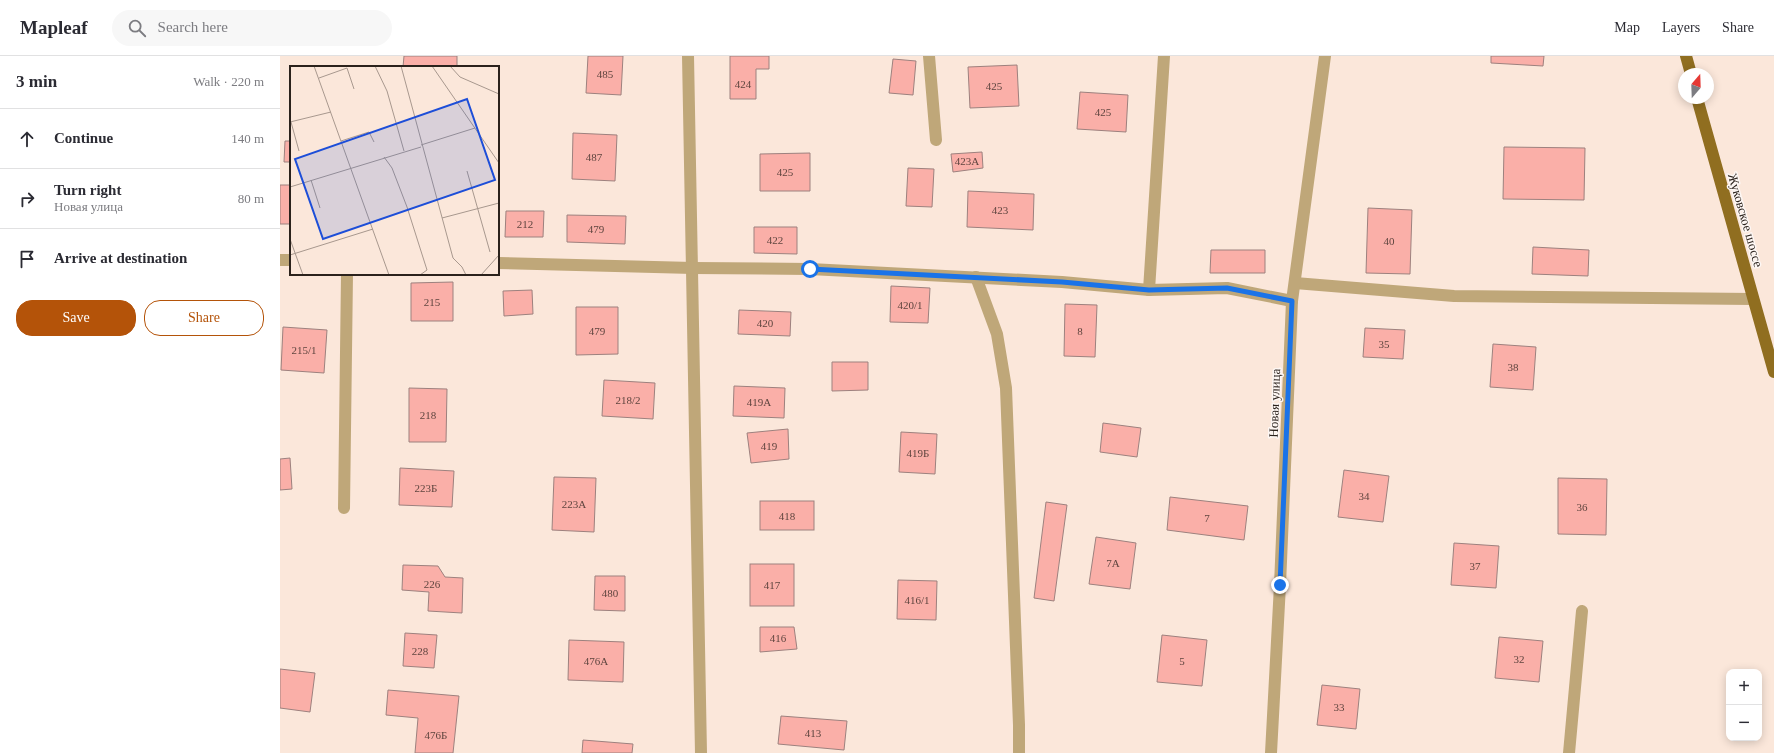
<!DOCTYPE html>
<meta charset="utf-8">
<style>
body{margin:0;font-family:"Times New Roman",serif;background:#f7f7f7;color:#2b2b33}
.controls{position:absolute;right:12px;bottom:12px;display:grid;overflow:hidden;border-radius:8px;box-shadow:0 2px 10px #0003}
.controls button{width:36px;height:36px;display:grid;place-items:center;padding:0;border:0;border-bottom:1px solid #e1e1e2;background:#fff;color:#2b2b33;font:20px sans-serif}
.compass{position:absolute;left:1398px;top:12px;width:36px;height:36px;border-radius:50%;background:#fff;box-shadow:0 2px 10px #0003;rotate:19deg}
.stop{position:absolute;width:12px;height:12px;margin:-9px;border:3px solid #1a73e8;border-radius:50%;background:#fff}
.stop.end{background:#1a73e8;border-color:#fff;box-shadow:0 1px 4px #0008}
.list{margin:0;padding:0;list-style:none}
h2{display:flex;justify-content:space-between;align-items:center;height:52px;margin:0;padding:0 16px;font-size:17px}
h2 small{font-size:13px;font-weight:400;color:#7c7c81}
.list li{display:grid;grid-template-columns:26px 1fr auto;gap:12px;align-items:center;box-sizing:border-box;height:60px;padding:0 16px;border-top:1px solid #e1e1e2}
.list b{display:block;font-size:15px;white-space:nowrap}
.list p{margin:0;font-size:13px;white-space:nowrap;color:#7c7c81}
.list em{font-size:13px;font-style:normal;color:#7c7c81}
.actions{display:flex;gap:8px;padding:12px 16px}
.actions a{flex:1;padding:9px 0;border:1px solid #b45309;border-radius:16px;text-align:center;font-size:14px;color:#b45309}
.actions .main{background:#b45309;color:#fff}
.icon{flex:none;width:22px;height:22px;fill:none;stroke:currentColor;stroke-width:2;stroke-linecap:round;stroke-linejoin:round}
.map{position:relative;flex:none;width:1494px;height:697px;overflow:hidden}
header{display:flex;align-items:center;gap:24px;box-sizing:border-box;height:56px;padding:0 20px;background:#fff;border-bottom:1px solid #e1e1e2}
header strong{font-size:19px}
nav{display:flex;gap:22px;margin-inline-start:auto;font-size:14px}
.search{width:280px;height:36px;background:#f7f7f7;display:flex;align-items:center;gap:10px;box-sizing:border-box;padding:0 14px;border-radius:22px;color:#7c7c81;font-size:15px}
main{display:flex}
aside{flex:1;background:#fff}
.map>svg:first-child{display:block}
.building{fill:#faafa8;stroke:#9d817e}
.lines{fill:none;stroke-linecap:round;stroke-linejoin:round}
.minor{stroke:#bfa779;stroke-width:12}
.major{stroke:#906e20;stroke-width:12}
.route{stroke:#1a73e8;stroke-width:5}
.labels{text-anchor:middle;stroke-width:3;stroke-linejoin:round;paint-order:stroke}
.number-label{font-size:11px;fill:#5f453f}
.street-label{font-size:13px;fill:#2b221c;stroke:#fdf7f4}
.inset-road{fill:none;stroke:#a8988e;stroke-width:1}
.view{fill:#1d4ed8;fill-opacity:0.15;stroke:#1d4ed8;stroke-width:2}
.inset-edge{fill:none;stroke:#2b221c;stroke-width:2}
</style>
<header>
<strong>Mapleaf</strong>
<div class="search"><svg class="icon" aria-label="search" viewBox="0 0 24 24"><circle cx="10" cy="10" r="6"/><path d="M15 15l6 6"/></svg>Search here</div>
<nav><a>Map</a><a>Layers</a><a>Share</a></nav>
</header>
<main>
<aside>
<h2>3 min<small>Walk · 220 m</small></h2>
<ul class="list">
<li><svg class="icon" aria-label="ahead" viewBox="0 0 24 24"><path d="M12 20V5M6 11l6-6 6 6"/></svg><div><b>Continue</b></div><em>140 m</em></li>
<li><svg class="icon" aria-label="right" viewBox="0 0 24 24"><path d="M7 20v-9h11M14 6l5 5-5 5"/></svg><div><b>Turn right</b><p>Новая улица</p></div><em>80 m</em></li>
<li><svg class="icon" aria-label="arrive" viewBox="0 0 24 24"><path d="M6 21V4h12l-3 4 3 4H6"/></svg><div><b>Arrive at destination</b></div></li>
</ul>
<div class="actions"><a class="main">Save</a><a>Share</a></div>
</aside>
<div class="map">
<svg width="1494" height="697" viewBox="0 0 1494 697">
<rect width="100%" height="100%" fill="#fbe7da"/>
<g class="building">
<path d="M 124,0 L 177,0 L 177,11 L 123,11 Z"/>
<path d="M 308,0 L 343,0 L 341,39 L 306,37 Z"/>
<path d="M 450,0 L 489,0 L 489,13 L 476,13 L 476,43 L 450,43 Z"/>
<path d="M 1211,0 L 1264,0 L 1263,10 L 1211,7 Z"/>
<path d="M 613,3 L 636,5 L 633,39 L 609,37 Z"/>
<path d="M 737,9 L 739,50 L 690,52 L 688,11 Z"/>
<path d="M 800,36 L 848,39 L 846,76 L 797,73 Z"/>
<path d="M 293,77 L 337,79 L 335,125 L 292,123 Z"/>
<path d="M 5,85 L 11,85 L 11,106 L 4,106 Z"/>
<path d="M 1224,91 L 1305,92 L 1304,144 L 1223,143 Z"/>
<path d="M 702,96 L 703,112 L 673,116 L 671,98 Z"/>
<path d="M 530,97 L 530,135 L 480,135 L 480,98 Z"/>
<path d="M 628,112 L 654,113 L 652,151 L 626,150 Z"/>
<rect x="0" y="129" width="11" height="39"/>
<path d="M 688,135 L 754,138 L 753,174 L 687,171 Z"/>
<path d="M 1088,152 L 1132,154 L 1130,218 L 1086,217 Z"/>
<path d="M 226,155 L 264,155 L 263,181 L 225,181 Z"/>
<path d="M 287,159 L 346,160 L 345,188 L 287,186 Z"/>
<path d="M 474,171 L 517,171 L 517,198 L 474,197 Z"/>
<path d="M 1253,191 L 1309,194 L 1308,220 L 1252,218 Z"/>
<path d="M 931,194 L 985,194 L 985,217 L 930,217 Z"/>
<path d="M 173,226 L 173,265 L 131,265 L 131,227 Z"/>
<path d="M 611,230 L 650,232 L 648,267 L 610,266 Z"/>
<path d="M 252,234 L 253,258 L 224,260 L 223,235 Z"/>
<path d="M 785,248 L 817,249 L 815,301 L 784,300 Z"/>
<path d="M 296,251 L 338,251 L 338,298 L 296,299 Z"/>
<path d="M 459,254 L 511,256 L 510,280 L 458,278 Z"/>
<path d="M 3,271 L 47,274 L 44,317 L 1,314 Z"/>
<path d="M 1085,272 L 1125,274 L 1123,303 L 1083,301 Z"/>
<path d="M 1213,288 L 1256,291 L 1253,334 L 1210,331 Z"/>
<path d="M 552,306 L 588,306 L 588,334 L 552,335 Z"/>
<path d="M 324,324 L 375,327 L 373,363 L 322,360 Z"/>
<path d="M 454,330 L 505,332 L 504,362 L 453,360 Z"/>
<path d="M 129,332 L 167,333 L 166,386 L 129,386 Z"/>
<path d="M 823,367 L 861,372 L 857,401 L 820,396 Z"/>
<path d="M 508,373 L 509,403 L 471,407 L 467,377 Z"/>
<path d="M 621,376 L 657,378 L 655,418 L 619,416 Z"/>
<path d="M 10,402 L 12,433 L 0,434 L 0,403 Z"/>
<path d="M 120,412 L 174,415 L 172,451 L 119,449 Z"/>
<path d="M 1064,414 L 1109,420 L 1103,466 L 1058,461 Z"/>
<path d="M 274,421 L 316,422 L 314,476 L 272,474 Z"/>
<path d="M 1278,422 L 1327,423 L 1326,479 L 1278,478 Z"/>
<path d="M 890,441 L 968,450 L 964,484 L 887,474 Z"/>
<rect x="480" y="445" width="54" height="29"/>
<path d="M 766,446 L 787,449 L 774,545 L 754,542 Z"/>
<path d="M 816,481 L 856,487 L 850,533 L 809,528 Z"/>
<path d="M 1174,487 L 1219,490 L 1216,532 L 1171,529 Z"/>
<rect x="470" y="508" width="44" height="42"/>
<path d="M 123,509 L 158,510 L 165,521 L 183,522 L 182,557 L 148,555 L 149,536 L 122,534 Z"/>
<path d="M 315,520 L 345,520 L 345,555 L 314,554 Z"/>
<path d="M 618,524 L 657,525 L 656,564 L 617,563 Z"/>
<path d="M 480,571 L 514,571 L 517,593 L 480,596 Z"/>
<path d="M 125,577 L 157,579 L 154,612 L 123,610 Z"/>
<path d="M 882,579 L 927,584 L 922,630 L 877,626 Z"/>
<path d="M 1219,581 L 1263,585 L 1259,626 L 1215,622 Z"/>
<path d="M 289,584 L 344,586 L 343,626 L 288,624 Z"/>
<path d="M 0,613 L 35,617 L 30,656 L 0,652 Z"/>
<path d="M 1042,629 L 1080,633 L 1076,673 L 1037,669 Z"/>
<path d="M 108,634 L 179,640 L 173,697 L 135,697 L 138,662 L 106,659 Z"/>
<path d="M 501,660 L 567,665 L 564,694 L 498,688 Z"/>
<path d="M 303,684 L 353,688 L 352,697 L 302,697 Z"/>
</g>
<g class="lines">
<g class="minor">
<path d="M 408,0 L 421,697"/>
<path d="M 649,0 L 656,84"/>
<path d="M 0,204 L 11,204"/>
<path d="M 218,207 L 413,212 L 530,213 L 782,226 L 869,234 L 947,232 L 1012,245"/>
<path d="M 696,221 L 717,278 L 726,332 L 739,669 L 739,697"/>
<path d="M 1015,227 L 1174,240 L 1473,243"/>
<path d="M 869,234 L 884,0"/>
<path d="M 64,452 L 67,218"/>
<path d="M 991,697 L 1000,529 L 1012,245 L 1045,0"/>
<path d="M 1289,697 L 1302,555"/>
</g>
<g class="major">
<path d="M 1406,0 L 1411,18"/>
<path d="M 1417,42 L 1494,316"/>
</g>
</g>
<g class="lines">
<path class="route" d="M 530,213 L 782,226 L 869,234 L 947,232 L 1012,245 L 1000,529"/>
</g>
<g class="labels">
<g class="number-label">
<text x="325" y="22">485</text>
<text x="463" y="32">424</text>
<text x="714" y="34">425</text>
<text x="823" y="60">425</text>
<text x="314" y="105">487</text>
<text x="687" y="109">423А</text>
<text x="505" y="120">425</text>
<text x="720" y="158">423</text>
<text x="245" y="172">212</text>
<text x="316" y="177">479</text>
<text x="495" y="188">422</text>
<text x="1109" y="189">40</text>
<text x="152" y="250">215</text>
<text x="630" y="253">420/1</text>
<text x="485" y="271">420</text>
<text x="317" y="279">479</text>
<text x="800" y="279">8</text>
<text x="1104" y="292">35</text>
<text x="24" y="298">215/1</text>
<text x="1233" y="315">38</text>
<text x="348" y="348">218/2</text>
<text x="479" y="350">419А</text>
<text x="148" y="363">218</text>
<text x="489" y="394">419</text>
<text x="638" y="401">419Б</text>
<text x="146" y="436">223Б</text>
<text x="1084" y="444">34</text>
<text x="294" y="452">223А</text>
<text x="1302" y="455">36</text>
<text x="507" y="464">418</text>
<text x="927" y="466">7</text>
<text x="833" y="511">7А</text>
<text x="1195" y="514">37</text>
<text x="152" y="532">226</text>
<text x="492" y="533">417</text>
<text x="330" y="541">480</text>
<text x="637" y="548">416/1</text>
<text x="498" y="586">416</text>
<text x="140" y="599">228</text>
<text x="1239" y="607">32</text>
<text x="316" y="609">476А</text>
<text x="902" y="609">5</text>
<text x="1059" y="655">33</text>
<text x="533" y="681">413</text>
<text x="156" y="683">476Б</text>
</g>
<g class="street-label">
<text transform="translate(1466 164) rotate(74)" y="5">Жуковское шоссе</text>
<text transform="translate(994 347) rotate(-88)" y="5">Новая улица</text>
</g>
</g>
<g transform="translate(10 10)">
<rect width="209" height="209" fill="#fbe7da"/>
<path class="inset-road" d="M 24,0 L 99,209M 85,0 L 97,25 L 114,85M 111,0 L 163,192 L 172,201 L 176,209M 142,0 L 209,97M 160,0 L 170,11 L 209,28M 29,12 L 57,2 L 64,23M 0,56 L 41,46M 1,56 L 9,85M 51,75 L 79,66 L 84,76M 131,79 L 185,62M 94,91 L 102,102 L 117,141 L 137,204 L 130,209M 177,105 L 200,186M 21,114 L 30,142M 0,121 L 131,81M 152,152 L 209,137M 0,173 L 13,209M 0,189 L 83,163M 191,209 L 209,189"/>
<path class="view" d="M 177,33 L 205,114 L 33,173 L 5,93 Z"/>
<rect width="209" height="209" class="inset-edge"/>
</g>
</svg>
<div class="controls">
<button>+</button>
<button>−</button>
</div>
<svg class="compass" viewBox="-18 -18 36 36"><path d="M0-13l5 13h-10z" fill="#e53935"/><path d="M0 13l5-13h-10z" fill="#7c7c81"/></svg>
<div class="stop" style="left:530px;top:213px"></div>
<div class="stop end" style="left:1000px;top:529px"></div>
</div>
</main>
